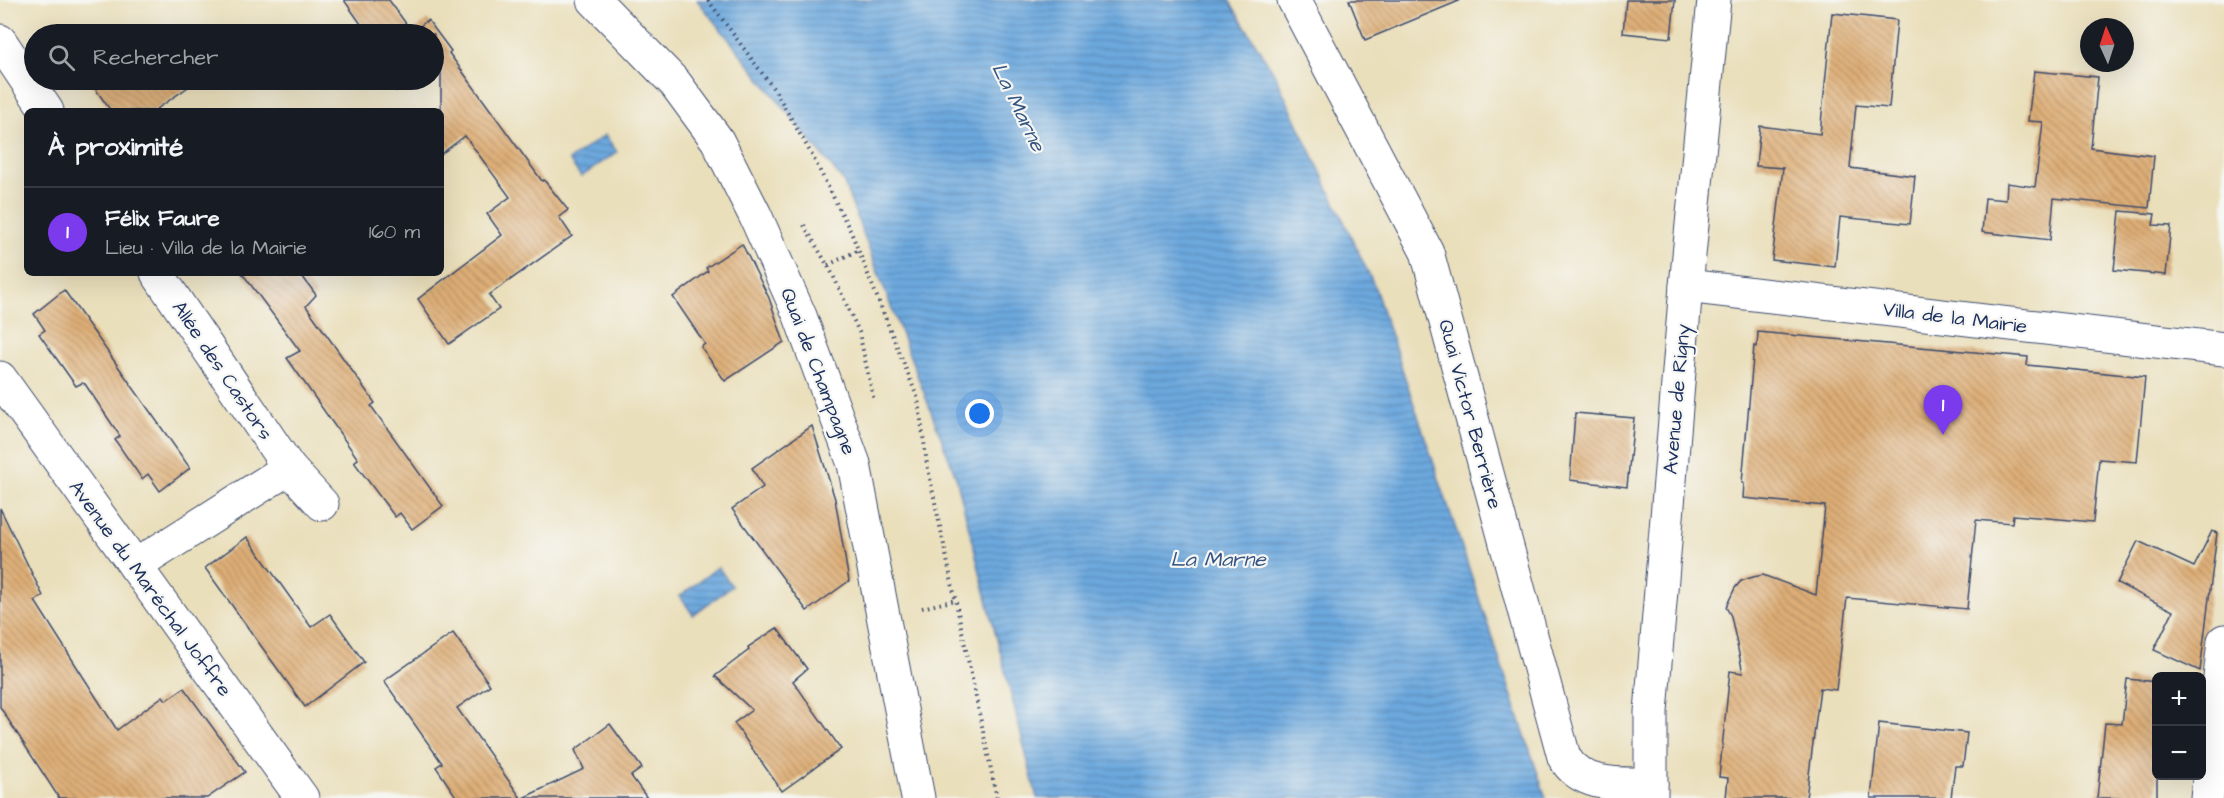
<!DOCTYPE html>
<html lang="fr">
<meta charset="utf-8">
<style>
body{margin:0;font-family:"Architects Daughter",sans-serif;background:#20242c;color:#f1f3f6}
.controls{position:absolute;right:18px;bottom:18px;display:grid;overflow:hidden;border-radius:9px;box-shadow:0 6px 24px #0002}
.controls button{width:54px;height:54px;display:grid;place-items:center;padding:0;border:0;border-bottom:2px solid #363941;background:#171b24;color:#f1f3f6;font:30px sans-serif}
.compass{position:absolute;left:2080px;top:18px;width:54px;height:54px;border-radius:50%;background:#171b24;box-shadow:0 6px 24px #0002;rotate:357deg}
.you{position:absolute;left:980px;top:414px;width:21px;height:21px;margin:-15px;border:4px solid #fff;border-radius:50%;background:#1a73e8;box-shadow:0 0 0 9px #1a73e833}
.badge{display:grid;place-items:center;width:39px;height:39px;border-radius:50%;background:#7c3aed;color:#fff;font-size:20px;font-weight:700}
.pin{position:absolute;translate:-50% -50px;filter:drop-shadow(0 2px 3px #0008)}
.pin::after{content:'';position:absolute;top:32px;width:21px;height:18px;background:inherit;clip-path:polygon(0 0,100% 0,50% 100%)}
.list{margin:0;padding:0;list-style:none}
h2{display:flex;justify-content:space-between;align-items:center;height:78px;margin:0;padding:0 24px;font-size:26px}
h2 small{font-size:20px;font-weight:400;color:#9ea1a6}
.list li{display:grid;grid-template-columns:39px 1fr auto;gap:18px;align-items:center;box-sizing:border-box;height:90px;padding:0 24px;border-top:2px solid #363941}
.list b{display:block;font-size:22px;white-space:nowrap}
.list p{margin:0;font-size:20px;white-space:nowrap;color:#9ea1a6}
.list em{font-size:20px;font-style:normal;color:#9ea1a6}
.icon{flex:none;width:33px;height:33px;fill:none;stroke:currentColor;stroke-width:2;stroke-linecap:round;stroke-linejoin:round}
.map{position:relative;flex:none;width:2224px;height:798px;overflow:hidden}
.search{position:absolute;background:#171b24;box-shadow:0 6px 24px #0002;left:24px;top:24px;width:420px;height:66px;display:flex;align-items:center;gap:15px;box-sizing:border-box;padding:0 21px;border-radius:33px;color:#9ea1a6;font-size:22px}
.panel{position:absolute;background:#171b24;box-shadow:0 6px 24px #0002;left:24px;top:108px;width:420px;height:168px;border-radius:9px}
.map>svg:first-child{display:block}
.water{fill:url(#water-rules);stroke:#446c9e;stroke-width:1.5}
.building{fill:url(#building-back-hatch)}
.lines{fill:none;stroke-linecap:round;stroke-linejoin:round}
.street-casing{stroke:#3a496c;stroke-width:35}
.path{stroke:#3a496c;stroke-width:4;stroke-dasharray:1.5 4.5;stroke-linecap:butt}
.street{stroke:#fff;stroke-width:33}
.labels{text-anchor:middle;stroke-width:4.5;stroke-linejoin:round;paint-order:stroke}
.street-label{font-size:20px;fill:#1b2f5e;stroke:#f6f6f2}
.water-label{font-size:21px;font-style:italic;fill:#345484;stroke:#f6f6f2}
</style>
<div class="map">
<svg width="2224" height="798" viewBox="0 0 2224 798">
<defs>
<pattern id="water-rules" width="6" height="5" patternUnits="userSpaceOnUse" patternTransform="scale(1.5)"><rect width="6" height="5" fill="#6da9de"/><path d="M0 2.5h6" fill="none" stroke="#598ab7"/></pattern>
<pattern id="building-back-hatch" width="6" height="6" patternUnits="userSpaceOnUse" patternTransform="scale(1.5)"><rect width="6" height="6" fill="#deae76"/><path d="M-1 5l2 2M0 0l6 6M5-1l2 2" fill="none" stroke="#b38e64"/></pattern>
</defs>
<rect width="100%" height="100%" fill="#f6f6f2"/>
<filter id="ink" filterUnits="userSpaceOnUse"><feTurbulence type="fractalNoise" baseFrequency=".0167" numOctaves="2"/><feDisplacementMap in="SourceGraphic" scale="12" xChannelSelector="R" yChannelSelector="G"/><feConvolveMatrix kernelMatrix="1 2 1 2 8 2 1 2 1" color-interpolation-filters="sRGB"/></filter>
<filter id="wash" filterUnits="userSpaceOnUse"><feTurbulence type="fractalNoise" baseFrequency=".008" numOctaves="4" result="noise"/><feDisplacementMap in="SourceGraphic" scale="24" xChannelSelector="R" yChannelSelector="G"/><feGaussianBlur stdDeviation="1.35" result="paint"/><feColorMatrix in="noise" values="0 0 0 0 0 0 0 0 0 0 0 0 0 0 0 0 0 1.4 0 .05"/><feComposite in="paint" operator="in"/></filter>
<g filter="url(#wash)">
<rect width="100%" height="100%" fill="#eadfbb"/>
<g class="water">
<path d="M 697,0 L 1229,0 L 1274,73 L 1374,285 L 1546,798 L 1037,798 L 956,477 L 843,181 Z"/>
<path d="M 605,135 L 617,152 L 581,177 L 569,160 Z"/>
<path d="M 718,567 L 732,586 L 693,615 L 680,596 Z"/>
</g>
<g id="blocks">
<g class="building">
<path d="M 344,0 L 389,0 L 412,32 L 428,20 L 451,51 L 449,53 L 542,181 L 544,180 L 568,210 L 559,217 L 572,236 L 489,295 L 499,309 L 449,344 L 418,299 L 502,235 L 487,214 L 510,197 L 465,136 L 441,154 L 441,60 L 434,66 L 434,34 L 368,34 Z"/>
<path d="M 1349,0 L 1459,0 L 1459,1 L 1365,40 Z"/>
<path d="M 1626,0 L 1675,0 L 1671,38 L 1623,33 Z"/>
<path d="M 1832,13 L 1897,20 L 1889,108 L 1856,105 L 1850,168 L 1915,176 L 1910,224 L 1840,217 L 1835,267 L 1772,260 L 1783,168 L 1756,166 L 1760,126 L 1820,134 Z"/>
<path d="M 2034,71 L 2098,77 L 2091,148 L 2154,156 L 2149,208 L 2054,198 L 2050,240 L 1982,232 L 1985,198 L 2006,200 L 2007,183 L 2035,187 L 2043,122 L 2028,121 Z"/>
<path d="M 89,80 L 198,80 L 154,111 L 111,111 Z"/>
<path d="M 389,80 L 418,80 L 407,89 L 404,85 L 396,91 Z"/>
<path d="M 2120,211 L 2155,214 L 2153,225 L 2171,226 L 2166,275 L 2114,270 Z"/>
<path d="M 742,244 L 769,298 L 784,342 L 725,381 L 701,347 L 705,344 L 673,297 L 708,271 L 706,268 Z"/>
<path d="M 242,273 L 300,273 L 316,295 L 306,306 L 375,403 L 371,406 L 443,506 L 412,529 L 400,513 L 395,517 L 354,462 L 358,459 L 287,358 L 300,351 Z"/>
<path d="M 64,290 L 190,468 L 160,491 L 148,474 L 142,479 L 115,440 L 120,436 L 85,384 L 82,383 L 76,386 L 39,334 L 45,330 L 34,314 Z"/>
<path d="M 1758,332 L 2028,357 L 2027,365 L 2145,377 L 2137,462 L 2099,459 L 2093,522 L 2013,515 L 2012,523 L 1976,520 L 1967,609 L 1847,598 L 1836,690 L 1820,688 L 1806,798 L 1726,798 L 1728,778 L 1719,777 L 1730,671 L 1743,673 L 1731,616 L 1726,607 L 1735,588 L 1741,581 L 1753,577 L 1763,575 L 1816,595 L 1825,506 L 1743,498 L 1744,483 L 1742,483 L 1754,346 L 1757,347 Z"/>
<path d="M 1575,413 L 1634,418 L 1627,487 L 1570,480 Z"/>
<path d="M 812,426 L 835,499 L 849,581 L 807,611 L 732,509 L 763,487 L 752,468 Z"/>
<path d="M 0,508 L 43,596 L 35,601 L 117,730 L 163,696 L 166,700 L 184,688 L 245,772 L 207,798 L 59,798 L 0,707 Z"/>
<path d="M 2212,531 L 2217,533 L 2200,671 L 2154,650 L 2173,611 L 2117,583 L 2138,541 L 2194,567 Z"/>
<path d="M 247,537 L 311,627 L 330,614 L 364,662 L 305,707 L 205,568 Z"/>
<path d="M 777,628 L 807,669 L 793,681 L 841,749 L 782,791 L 734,723 L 752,710 L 715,676 L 749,650 L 748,647 Z"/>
<path d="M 453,633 L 490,685 L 457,708 L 521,798 L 457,798 L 436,767 L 442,763 L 384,681 Z"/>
<path d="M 2127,679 L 2157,682 L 2157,798 L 2097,798 L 2105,723 L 2122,724 Z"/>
<path d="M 1879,723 L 1967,733 L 1963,766 L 1955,766 L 1951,798 L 1871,798 Z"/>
<path d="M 610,724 L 642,768 L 631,776 L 647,798 L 523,798 L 584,769 L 575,750 Z"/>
</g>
</g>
</g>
<g filter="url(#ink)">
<use href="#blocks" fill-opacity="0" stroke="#3a496c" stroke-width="1.5"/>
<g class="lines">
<g class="street-casing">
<g id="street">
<path d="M 594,0 L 675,83 L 717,140 L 755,215 L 800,316 L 854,464 L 918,798"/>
<path d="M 1294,0 L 1427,252 L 1564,757 C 1581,788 1621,784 1651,784"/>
<path d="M 0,41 L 47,111"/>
<path d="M 157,273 L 289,468 L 322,504"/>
<path d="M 1686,286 L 2224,349"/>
<path d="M 0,378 L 302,798"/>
<path d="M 135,566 L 289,468"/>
<path d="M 1651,798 L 1651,712 L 1686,286 L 1714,0"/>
<path d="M 2207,798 L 2224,641"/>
</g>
</g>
<g class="path">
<path d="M 708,0 L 776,92 L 813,157 L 851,232 L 918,399 L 927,464 L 997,798"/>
<path d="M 804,225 L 832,273 L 859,332 L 874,401"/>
<path d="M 828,265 L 859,250"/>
<path d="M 922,608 L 956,600"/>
</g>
<use href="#street" class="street"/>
</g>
</g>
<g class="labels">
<g class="street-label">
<text transform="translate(1955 317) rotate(7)" y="7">Villa de la Mairie</text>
<text transform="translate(223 370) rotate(56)" y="7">Allée des Castors</text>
<text transform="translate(819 371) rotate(69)" y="7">Quai de Champagne</text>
<text transform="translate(1676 399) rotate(-85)" y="7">Avenue de Rigny</text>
<text transform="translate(1471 414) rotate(75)" y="7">Quai Victor Berrière</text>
<text transform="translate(151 588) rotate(54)" y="7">Avenue du Maréchal Joffre</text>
</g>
<g class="water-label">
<text transform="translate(1019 107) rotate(64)" y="7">La Marne</text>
<text x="1218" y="566">La Marne</text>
</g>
</g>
</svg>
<div class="controls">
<button>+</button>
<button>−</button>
</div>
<svg class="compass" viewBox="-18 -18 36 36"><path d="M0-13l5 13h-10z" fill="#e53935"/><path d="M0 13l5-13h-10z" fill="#9ea1a6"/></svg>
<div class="you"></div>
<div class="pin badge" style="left:1943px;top:435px">1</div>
<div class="search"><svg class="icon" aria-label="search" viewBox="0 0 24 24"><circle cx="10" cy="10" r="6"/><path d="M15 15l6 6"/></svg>Rechercher</div>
<section class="panel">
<h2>À proximité<small></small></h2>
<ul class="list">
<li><span class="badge">1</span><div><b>Félix Faure</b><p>Lieu · Villa de la Mairie</p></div><em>160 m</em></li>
</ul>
</section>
</div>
